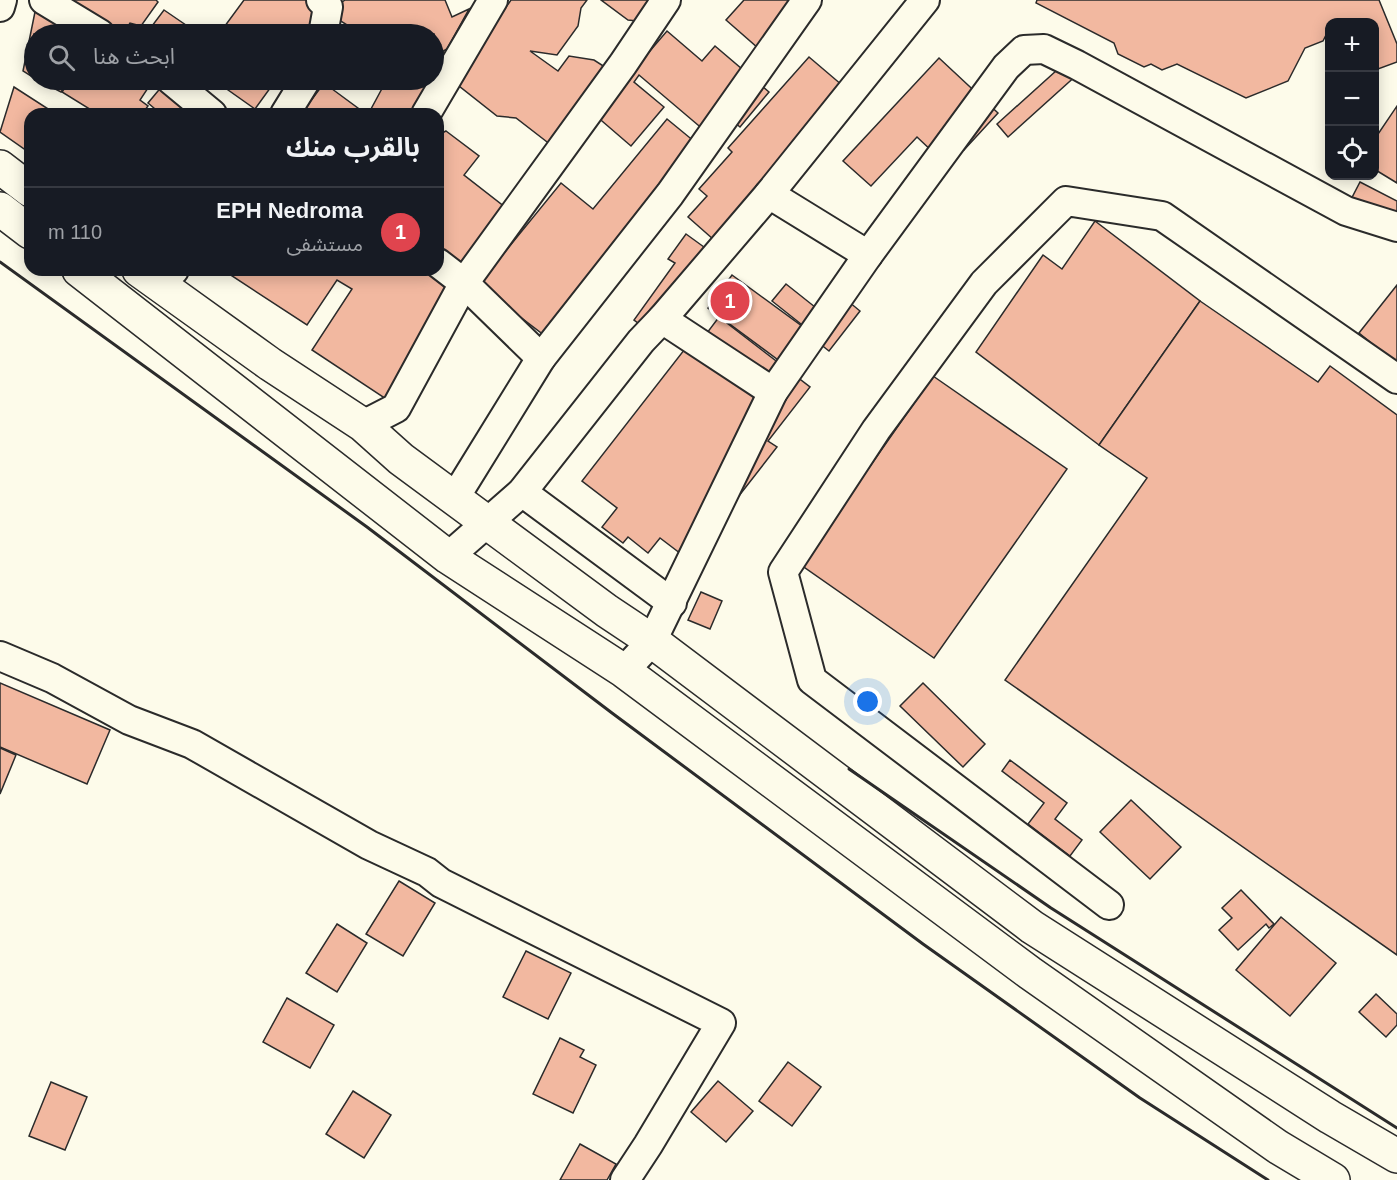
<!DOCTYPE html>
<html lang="ar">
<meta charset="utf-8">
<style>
body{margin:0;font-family:Arial,"Noto Sans Arabic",sans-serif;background:#20242c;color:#f1f3f6;direction:rtl}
.controls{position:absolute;right:18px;top:18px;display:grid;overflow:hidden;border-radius:12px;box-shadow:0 3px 15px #0003}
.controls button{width:54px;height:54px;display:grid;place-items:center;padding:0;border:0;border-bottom:2px solid #363941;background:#171b24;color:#f1f3f6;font:30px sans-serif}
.you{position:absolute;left:868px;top:702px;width:21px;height:21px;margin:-15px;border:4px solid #fff;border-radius:50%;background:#1a73e8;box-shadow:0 0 0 9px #1a73e833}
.badge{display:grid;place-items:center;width:39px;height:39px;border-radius:50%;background:#0b8043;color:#fff;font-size:20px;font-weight:700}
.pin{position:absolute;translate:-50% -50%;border:3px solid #fff;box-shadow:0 2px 6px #0006}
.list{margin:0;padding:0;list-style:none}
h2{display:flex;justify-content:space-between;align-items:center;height:78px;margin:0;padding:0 24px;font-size:26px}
h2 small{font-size:20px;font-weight:400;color:#9ea1a6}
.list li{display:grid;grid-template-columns:39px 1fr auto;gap:18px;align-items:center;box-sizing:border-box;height:90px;padding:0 24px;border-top:2px solid #363941}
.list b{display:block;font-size:22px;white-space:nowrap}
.list p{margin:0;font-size:20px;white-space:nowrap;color:#9ea1a6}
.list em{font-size:20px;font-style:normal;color:#9ea1a6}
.icon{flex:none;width:33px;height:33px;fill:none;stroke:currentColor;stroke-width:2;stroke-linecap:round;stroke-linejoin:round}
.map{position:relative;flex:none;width:1397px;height:1180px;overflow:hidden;direction:ltr}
.search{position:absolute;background:#171b24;box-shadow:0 3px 15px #0003;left:24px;top:24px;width:420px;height:66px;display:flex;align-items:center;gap:15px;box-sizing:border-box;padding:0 21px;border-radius:33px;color:#9ea1a6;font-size:22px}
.panel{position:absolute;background:#171b24;box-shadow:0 3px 15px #0003;left:24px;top:108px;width:420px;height:168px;border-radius:18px;direction:rtl}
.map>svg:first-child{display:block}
.building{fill:#f2b8a0;stroke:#2b2b2b;stroke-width:1.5}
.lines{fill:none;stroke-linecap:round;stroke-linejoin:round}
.minor-casing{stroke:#2b2b2b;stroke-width:32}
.major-casing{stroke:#2b2b2b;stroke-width:36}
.minor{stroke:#fdfbea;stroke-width:28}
.major{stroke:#fdfbea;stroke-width:33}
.wall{stroke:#2b2b2b;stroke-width:3}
</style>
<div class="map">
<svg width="1397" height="1180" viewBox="0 0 1397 1180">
<rect width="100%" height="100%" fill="#fdfbea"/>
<g class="building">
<path d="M 72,0 L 156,0 L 158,2 L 141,26 L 130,23 L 123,34 Z"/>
<path d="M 244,0 L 310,0 L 325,10 L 307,34 L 219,34 Z"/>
<path d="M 345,0 L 445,0 L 452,17 L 469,9 L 447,49 L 443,51 L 447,60 L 418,114 L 373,114 L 371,109 L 385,83 L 393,80 L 434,80 L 434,34 L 349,34 L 352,28 L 331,15 L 334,8 Z"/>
<path d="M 511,0 L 587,0 L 581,8 L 578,26 L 557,55 L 530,51 L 558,71 L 569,56 L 594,60 L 608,69 L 551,145 L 516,118 L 497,116 L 454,82 Z"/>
<path d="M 601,0 L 653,0 L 637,21 L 628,20 Z"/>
<path d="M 744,0 L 815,0 L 766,55 L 726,20 Z"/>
<path d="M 1037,0 L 1379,0 L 1397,44 L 1397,62 L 1378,69 L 1374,67 L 1374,22 L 1333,22 L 1332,21 L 1330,22 L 1330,27 L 1323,41 L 1305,48 L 1288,81 L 1246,98 L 1177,64 L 1162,70 L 1151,64 L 1144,67 L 1118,54 L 1114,43 L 1036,3 Z"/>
<path d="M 36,7 L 84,34 L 34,34 L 34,78 L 23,71 Z"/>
<path d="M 164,10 L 199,34 L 146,34 Z"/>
<path d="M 667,31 L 702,61 L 715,46 L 769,92 L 740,127 L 734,122 L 718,142 L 639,75 L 634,82 L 664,107 L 631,146 L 595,115 Z"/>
<path d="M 809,57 L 849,91 L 722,247 L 688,217 L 707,196 L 699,189 L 732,152 L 728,148 Z"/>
<path d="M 939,58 L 998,113 L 964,150 L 951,138 L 935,154 L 917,137 L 871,186 L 843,161 Z"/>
<path d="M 1067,61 L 1079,73 L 1008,137 L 997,124 Z"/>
<path d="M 38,80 L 69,80 L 61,92 Z"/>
<path d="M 70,80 L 144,80 L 150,85 L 140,100 L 148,106 L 142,114 L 92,114 L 93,111 L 62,92 Z"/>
<path d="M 214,80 L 276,80 L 255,109 Z"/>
<path d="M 324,83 L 366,114 L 301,114 Z"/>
<path d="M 163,85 L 198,114 L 161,114 L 148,103 Z"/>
<path d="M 14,87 L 56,114 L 30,114 L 30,153 L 0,132 Z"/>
<path d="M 1397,106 L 1397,183 L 1374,169 L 1374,140 Z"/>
<path d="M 667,119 L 712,156 L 557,345 L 478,285 L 561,183 L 593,209 Z"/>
<path d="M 446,131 L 479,156 L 464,175 L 510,211 L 464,269 L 438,249 L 438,135 Z"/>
<path d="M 1360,182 L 1397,201 L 1397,238 L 1345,211 Z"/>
<path d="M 1095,221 L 1200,301 L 1099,445 L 976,352 L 1043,255 L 1062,269 Z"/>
<path d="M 686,234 L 715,255 L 646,329 L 634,320 L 675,263 L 668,259 Z"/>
<path d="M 223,270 L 425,270 L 451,289 L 386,399 L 312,350 L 352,289 L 337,280 L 307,325 Z"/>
<path d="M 732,275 L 810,332 L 785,365 L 708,308 Z"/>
<path d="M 786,284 L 820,311 L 806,328 L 772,301 Z"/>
<path d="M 1397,285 L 1397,364 L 1359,333 Z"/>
<path d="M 837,292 L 860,311 L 829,351 L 805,332 Z"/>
<path d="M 1200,301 L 1318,382 L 1330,366 L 1397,415 L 1397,955 L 1005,680 L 1147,478 L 1099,445 Z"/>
<path d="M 719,317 L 810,387 L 768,441 L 777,447 L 689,560 L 660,538 L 648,553 L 628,537 L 623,543 L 602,527 L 617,508 L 582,481 L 695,336 L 701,341 Z"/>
<path d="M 933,376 L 1067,469 L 934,658 L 801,565 Z"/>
<path d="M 701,592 L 722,601 L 710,629 L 688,620 Z"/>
<path d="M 0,683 L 110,730 L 87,784 L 0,747 Z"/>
<path d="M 923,683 L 985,744 L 963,767 L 900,706 Z"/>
<path d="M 0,748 L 16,755 L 0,794 Z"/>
<path d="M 1010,760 L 1067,803 L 1055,819 L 1082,840 L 1070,856 L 1028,824 L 1044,803 L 1002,771 Z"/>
<path d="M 1131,800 L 1181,847 L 1150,879 L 1100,832 Z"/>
<path d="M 399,881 L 435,903 L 403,956 L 366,934 Z"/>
<path d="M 1241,890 L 1274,924 L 1269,928 L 1266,924 L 1238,950 L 1219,930 L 1232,918 L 1222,908 Z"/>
<path d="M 1281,917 L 1336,963 L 1290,1016 L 1236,970 Z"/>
<path d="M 337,924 L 367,943 L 337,992 L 306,973 Z"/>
<path d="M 526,951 L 571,973 L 548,1019 L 503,997 Z"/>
<path d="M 1376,994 L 1397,1014 L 1397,1025 L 1386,1037 L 1359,1012 Z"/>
<path d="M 287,998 L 334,1025 L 310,1068 L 263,1042 Z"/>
<path d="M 560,1038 L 584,1050 L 580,1057 L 596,1065 L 573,1113 L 533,1094 Z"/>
<path d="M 788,1062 L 821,1087 L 792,1126 L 759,1101 Z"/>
<path d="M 718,1081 L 753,1111 L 726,1142 L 691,1112 Z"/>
<path d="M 51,1082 L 87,1097 L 65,1150 L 29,1136 Z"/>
<path d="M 353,1091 L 391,1115 L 364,1158 L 326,1134 Z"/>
<path d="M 580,1144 L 616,1164 L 607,1180 L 560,1180 Z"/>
</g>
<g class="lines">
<g class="minor-casing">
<g id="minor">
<path d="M 44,0 L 100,34"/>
<path d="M 321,0 L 328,7 L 323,34"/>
<path d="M 0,7 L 2,0"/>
<path d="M 171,80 L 212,114"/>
<path d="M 285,114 L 306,80"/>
<path d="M 426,114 L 493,0"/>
<path d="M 769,194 L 868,255"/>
<path d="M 438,263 L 464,283 L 541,358"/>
<path d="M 148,276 L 174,270"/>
<path d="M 662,319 L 769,194 L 925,0"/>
<path d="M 363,425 L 396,408 L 464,283 L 623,64 L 666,0"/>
<path d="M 522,492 L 672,603"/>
<path d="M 454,499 L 541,358 L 670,194 L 807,0"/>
<path d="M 448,557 L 522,492 L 641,341 L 662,319 L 773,392"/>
<path d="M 0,656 L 52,678 L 129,720 L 192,744 L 369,845 L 427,872 L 441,883 L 721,1023 L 648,1145 L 625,1180"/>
<path d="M 624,671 L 652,641 L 773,392 L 868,255 L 1006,67 L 1024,50 L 1044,49 L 1077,65 L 1346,211 L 1397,227"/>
<path d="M 1109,905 L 812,680 L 783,572 L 876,430 L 984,283 L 1066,201 L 1162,216 L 1397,379"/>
</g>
</g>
<g class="major-casing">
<g id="major">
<path d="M 0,167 L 30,190"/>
<path d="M 0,209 L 30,232"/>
<path d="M 79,270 L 448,557 L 624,671 L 1030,973 L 1278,1147 L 1333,1180"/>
<path d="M 139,270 L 270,364 L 363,425 L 401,459 L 607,611 L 652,641 L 1032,927 L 1330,1117 L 1397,1156"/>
</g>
</g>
<use href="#minor" class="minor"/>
<use href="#major" class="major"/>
<g class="wall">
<path d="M 0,262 L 367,527 L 612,713 L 923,944 L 1140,1098 L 1268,1180"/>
<path d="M 849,769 L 1051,908 L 1397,1128"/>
</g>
</g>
</svg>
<div class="controls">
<button>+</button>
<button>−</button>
<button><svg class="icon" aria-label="locate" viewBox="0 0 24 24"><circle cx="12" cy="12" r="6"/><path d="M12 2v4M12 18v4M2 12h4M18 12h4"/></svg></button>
</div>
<div class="you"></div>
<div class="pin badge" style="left:730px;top:301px;background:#e0444e">1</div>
<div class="search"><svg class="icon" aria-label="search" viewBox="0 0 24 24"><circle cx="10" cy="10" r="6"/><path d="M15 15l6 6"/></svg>ابحث هنا</div>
<section class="panel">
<h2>بالقرب منك<small></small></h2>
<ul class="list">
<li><span class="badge" style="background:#e0444e">1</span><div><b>EPH Nedroma</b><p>مستشفى</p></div><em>110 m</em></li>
</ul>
</section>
</div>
